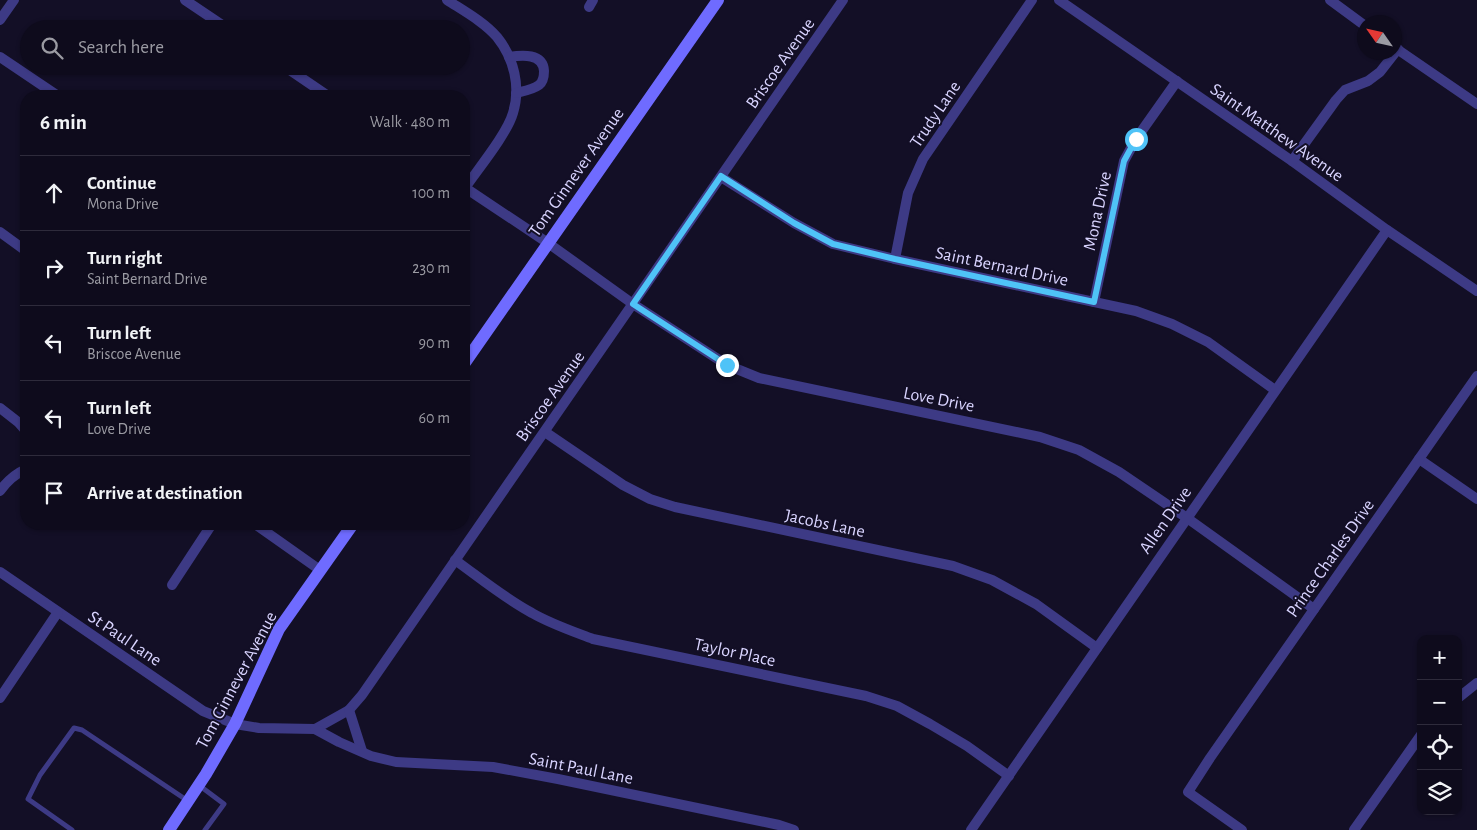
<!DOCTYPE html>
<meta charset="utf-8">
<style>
body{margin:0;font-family:"Alegreya Sans",sans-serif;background:#1c1929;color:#f1f3f6}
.controls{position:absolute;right:15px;bottom:15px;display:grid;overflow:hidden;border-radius:10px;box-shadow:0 1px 4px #0004}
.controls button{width:45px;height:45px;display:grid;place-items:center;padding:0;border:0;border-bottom:1px solid #2e2b3b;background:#0e0b1c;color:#f1f3f6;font:25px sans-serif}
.compass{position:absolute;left:1357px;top:15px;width:45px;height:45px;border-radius:50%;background:#0e0b1c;box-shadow:0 1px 4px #0004;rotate:304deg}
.stop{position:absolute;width:15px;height:15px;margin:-11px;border:4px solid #4fc3f7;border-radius:50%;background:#fff}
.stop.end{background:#4fc3f7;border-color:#fff;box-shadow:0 1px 5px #0008}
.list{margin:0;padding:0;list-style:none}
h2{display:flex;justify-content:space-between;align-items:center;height:65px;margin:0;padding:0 20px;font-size:21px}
h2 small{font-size:16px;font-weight:400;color:#9b9ba3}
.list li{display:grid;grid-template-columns:32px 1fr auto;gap:15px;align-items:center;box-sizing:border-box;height:75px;padding:0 20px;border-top:1px solid #2e2b3b}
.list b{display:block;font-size:19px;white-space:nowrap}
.list p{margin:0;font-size:16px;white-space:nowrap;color:#9b9ba3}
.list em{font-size:16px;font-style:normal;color:#9b9ba3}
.icon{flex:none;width:28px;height:28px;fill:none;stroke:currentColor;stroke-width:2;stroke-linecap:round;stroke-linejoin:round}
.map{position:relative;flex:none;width:1477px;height:830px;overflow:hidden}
.search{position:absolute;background:#0e0b1c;box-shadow:0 1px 4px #0004;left:20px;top:20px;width:450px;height:55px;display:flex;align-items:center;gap:12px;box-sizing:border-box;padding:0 18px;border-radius:28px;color:#9b9ba3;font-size:19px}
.panel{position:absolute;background:#0e0b1c;box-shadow:0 1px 4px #0004;left:20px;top:90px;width:450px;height:440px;border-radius:20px}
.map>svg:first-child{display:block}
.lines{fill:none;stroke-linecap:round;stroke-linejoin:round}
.service{stroke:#3d3a85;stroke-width:5}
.minor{stroke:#3d3a85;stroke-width:10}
.secondary{stroke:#6f6bff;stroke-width:12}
.route{stroke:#4fc3f7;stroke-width:6}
.labels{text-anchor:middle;stroke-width:4;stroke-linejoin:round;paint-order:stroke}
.street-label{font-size:18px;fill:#d9d4ff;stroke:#130f26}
</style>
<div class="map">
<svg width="1477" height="830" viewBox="0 0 1477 830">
<rect width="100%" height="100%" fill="#130f26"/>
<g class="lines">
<g class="service">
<path d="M 200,786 L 224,804 L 205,830"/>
<path d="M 72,830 L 28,799 L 40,775 L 74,728 L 82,730 L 188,801"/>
</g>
<g class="minor">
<path d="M 185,0 L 228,29"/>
<path d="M 447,0 C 464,11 484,22 497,37 C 514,58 521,87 513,113 C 507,134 478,169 465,188"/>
<path d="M 1059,0 L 1292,161 L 1387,230 L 1477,291"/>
<path d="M 1330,0 L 1364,25"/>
<path d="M 589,7 L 593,0"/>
<path d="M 0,20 L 14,0"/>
<path d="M 1394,47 L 1477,104"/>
<path d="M 0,57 L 58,96"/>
<path d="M 509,57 C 522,55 543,53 544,71 C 544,77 543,82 539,85 C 532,90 524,91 516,93"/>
<path d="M 284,66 L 328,96"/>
<path d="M 1292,161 L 1336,100 L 1345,90 L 1368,81 L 1380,72 L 1398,49"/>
<path d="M 721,177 L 794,223 L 833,244 L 895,259 L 1136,311 L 1172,324 L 1208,342 L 1275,390"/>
<path d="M 464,187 L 548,243 L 633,304 L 727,365 L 759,378 L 1040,437 L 1079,450 L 1119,472 L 1187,518 L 1314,609"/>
<path d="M 0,232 L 26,251"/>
<path d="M 895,259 L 908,193 L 923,159 L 1032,0"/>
<path d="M 1094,302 L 1124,161 L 1136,139 L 1177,81"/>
<path d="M 0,408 L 18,422 L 26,431"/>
<path d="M 545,432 L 623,485 L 650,499 L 675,507 L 953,566 L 992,580 L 1036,604 L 1097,648"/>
<path d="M 1419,459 L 1477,499"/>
<path d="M 0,491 C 7,481 15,474 26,469"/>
<path d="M 255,524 L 320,570"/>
<path d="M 455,560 C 480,578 504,598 532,613 C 551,624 572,631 593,639 L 866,696 L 897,706 L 930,724 L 967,746 L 1009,776"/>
<path d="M 0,572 L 203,711 L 235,724 L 259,728 L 315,729 L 349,710 L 362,695 L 843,0"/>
<path d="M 172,585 L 212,524"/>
<path d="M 0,698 L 58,612"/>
<path d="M 1458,698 L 1477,683"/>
<path d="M 349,710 L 362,751"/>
<path d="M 315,729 L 339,742 L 371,756 L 396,762 L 493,767 L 558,779 L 779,825 L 794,830"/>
<path d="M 971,830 L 1387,230"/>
<path d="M 1242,830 L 1188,792 L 1210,758 L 1477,376"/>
<path d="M 1354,830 L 1421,735"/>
</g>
<g class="secondary">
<path d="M 464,364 L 718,0"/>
<path d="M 169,830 L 206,774 L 235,724 L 279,629 L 353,524"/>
</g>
</g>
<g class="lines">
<path class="route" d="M 727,365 L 633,304 L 721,176 L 794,223 L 833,244 L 895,259 L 1094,302 L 1124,161 L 1136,139"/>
</g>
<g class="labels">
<g class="street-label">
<text transform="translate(780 63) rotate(-55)" y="6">Briscoe Avenue</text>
<text transform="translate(935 114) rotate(-56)" y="6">Trudy Lane</text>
<text transform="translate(1277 132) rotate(35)" y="6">Saint Matthew Avenue</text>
<text transform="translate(576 172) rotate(-55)" y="6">Tom Ginnever Avenue</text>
<text transform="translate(1097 211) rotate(-78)" y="6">Mona Drive</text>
<text transform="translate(1002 266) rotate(12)" y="6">Saint Bernard Drive</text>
<text transform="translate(550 396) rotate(-55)" y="6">Briscoe Avenue</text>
<text transform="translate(939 399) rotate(11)" y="6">Love Drive</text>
<text transform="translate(1165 520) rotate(-55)" y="6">Allen Drive</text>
<text transform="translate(825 523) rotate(12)" y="6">Jacobs Lane</text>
<text transform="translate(1330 558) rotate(-55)" y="6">Prince Charles Drive</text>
<text transform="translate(125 638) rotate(34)" y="6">St Paul Lane</text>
<text transform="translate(735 652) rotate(12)" y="6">Taylor Place</text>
<text transform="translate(236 680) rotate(-62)" y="6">Tom Ginnever Avenue</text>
<text transform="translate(581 768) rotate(11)" y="6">Saint Paul Lane</text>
</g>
</g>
</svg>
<div class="controls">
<button>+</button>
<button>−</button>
<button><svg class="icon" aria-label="locate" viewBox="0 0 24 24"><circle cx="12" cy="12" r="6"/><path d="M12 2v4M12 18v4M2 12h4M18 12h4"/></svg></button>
<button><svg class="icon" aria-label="layers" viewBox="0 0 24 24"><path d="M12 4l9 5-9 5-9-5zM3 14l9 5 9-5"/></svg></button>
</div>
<svg class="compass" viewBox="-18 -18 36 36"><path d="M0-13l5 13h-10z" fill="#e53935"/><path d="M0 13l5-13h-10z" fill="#9b9ba3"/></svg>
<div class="stop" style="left:1136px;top:139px"></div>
<div class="stop end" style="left:727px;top:365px"></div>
<div class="search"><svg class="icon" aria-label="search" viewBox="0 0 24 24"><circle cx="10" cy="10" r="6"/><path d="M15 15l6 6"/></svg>Search here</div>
<section class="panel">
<h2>6 min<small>Walk · 480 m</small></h2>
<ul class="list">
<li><svg class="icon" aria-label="ahead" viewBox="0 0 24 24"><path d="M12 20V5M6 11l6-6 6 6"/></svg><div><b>Continue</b><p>Mona Drive</p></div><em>100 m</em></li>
<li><svg class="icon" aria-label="right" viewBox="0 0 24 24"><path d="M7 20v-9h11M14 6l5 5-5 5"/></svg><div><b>Turn right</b><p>Saint Bernard Drive</p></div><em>230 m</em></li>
<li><svg class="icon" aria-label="left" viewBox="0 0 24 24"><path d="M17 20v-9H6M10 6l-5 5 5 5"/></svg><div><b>Turn left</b><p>Briscoe Avenue</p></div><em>90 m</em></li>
<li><svg class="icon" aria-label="left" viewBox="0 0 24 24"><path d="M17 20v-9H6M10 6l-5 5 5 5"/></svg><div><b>Turn left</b><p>Love Drive</p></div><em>60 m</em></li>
<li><svg class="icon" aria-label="arrive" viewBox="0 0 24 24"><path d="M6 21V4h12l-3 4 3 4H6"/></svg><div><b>Arrive at destination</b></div></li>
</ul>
</section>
</div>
